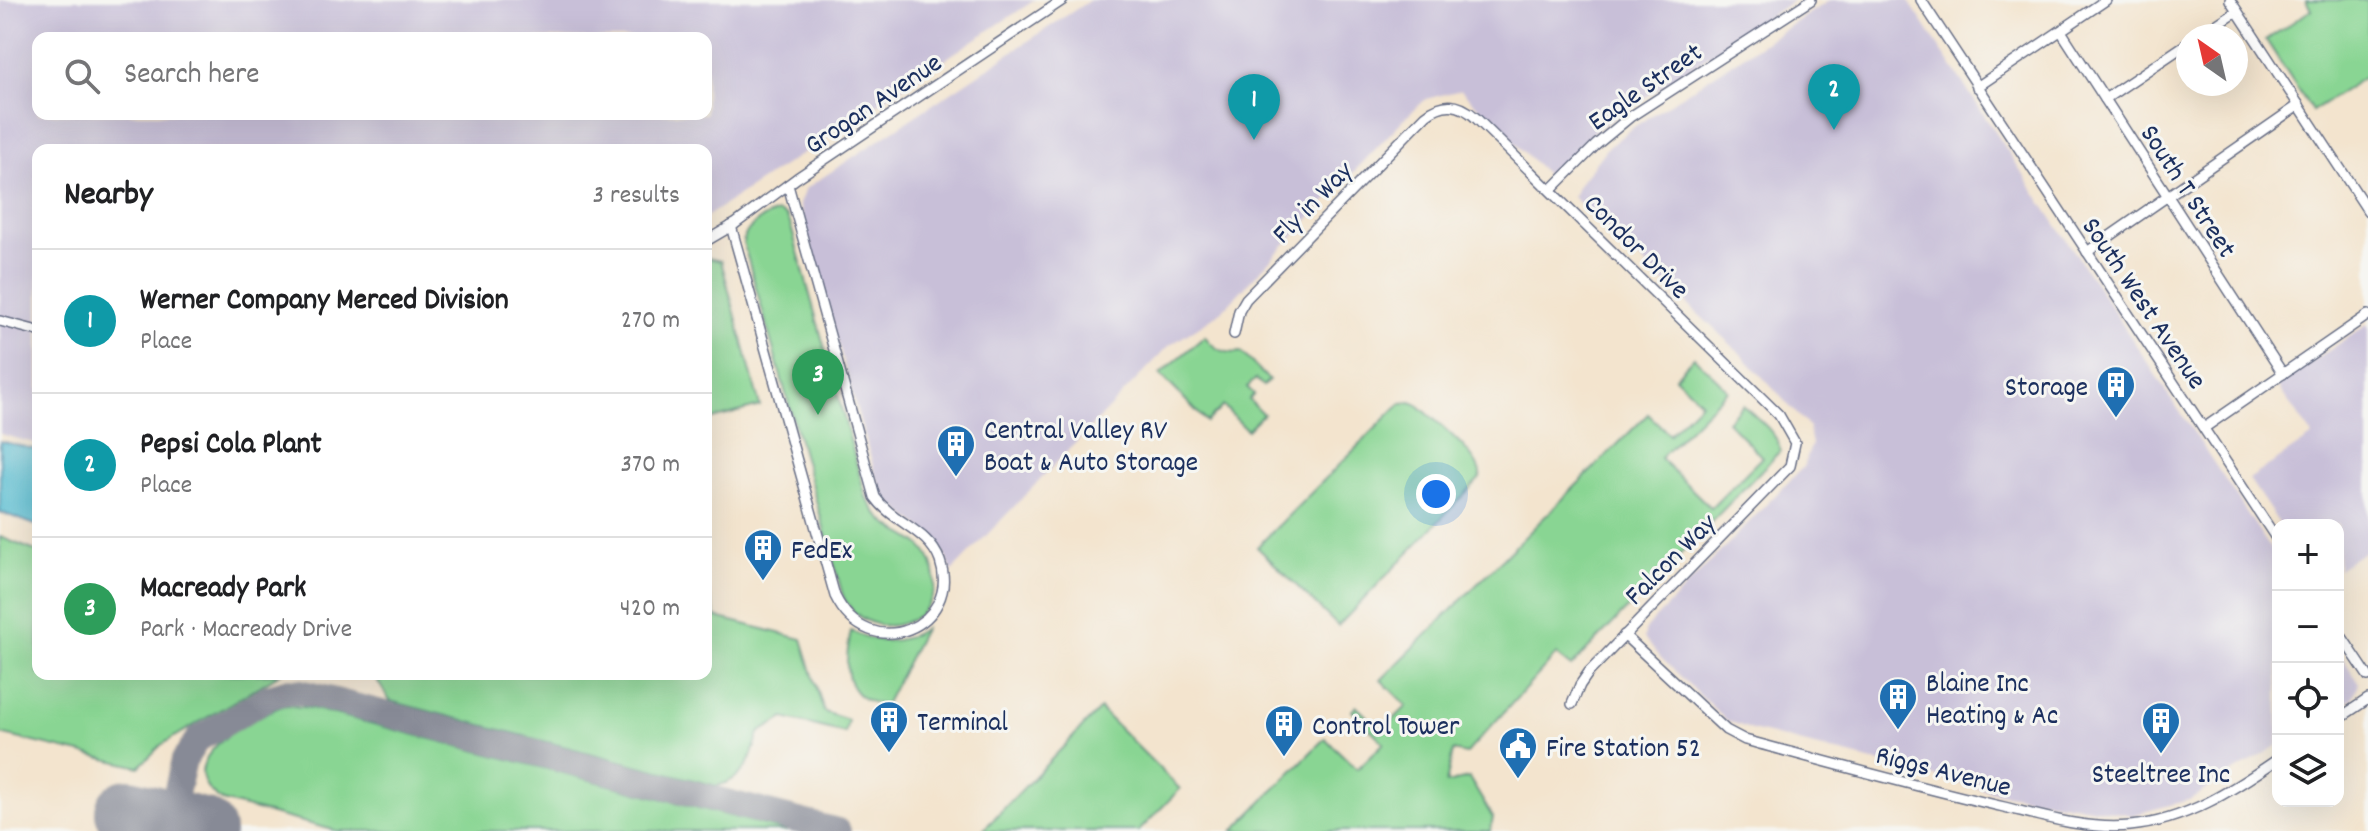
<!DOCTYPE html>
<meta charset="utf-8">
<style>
body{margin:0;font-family:Dekko,sans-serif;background:#f2f2f2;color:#202124}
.controls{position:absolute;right:24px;bottom:24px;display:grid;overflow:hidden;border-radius:16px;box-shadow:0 8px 32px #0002}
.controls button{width:72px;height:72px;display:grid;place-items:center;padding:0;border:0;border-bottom:2px solid #e0e0e0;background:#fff;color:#202124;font:40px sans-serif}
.compass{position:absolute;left:2176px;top:24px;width:72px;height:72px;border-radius:50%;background:#fff;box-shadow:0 8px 32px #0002;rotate:326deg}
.you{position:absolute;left:1436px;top:494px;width:28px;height:28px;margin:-20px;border:6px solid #fff;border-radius:50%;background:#1a73e8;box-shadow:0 0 0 12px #1a73e833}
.badge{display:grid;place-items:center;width:52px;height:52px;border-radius:50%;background:#0f766e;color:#fff;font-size:26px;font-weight:700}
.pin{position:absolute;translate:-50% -66px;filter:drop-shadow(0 2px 4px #0008)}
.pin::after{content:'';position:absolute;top:42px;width:28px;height:24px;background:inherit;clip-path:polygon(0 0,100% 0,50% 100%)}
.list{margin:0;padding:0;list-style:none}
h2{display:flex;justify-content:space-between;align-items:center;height:104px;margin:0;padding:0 32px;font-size:34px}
h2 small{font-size:26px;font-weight:400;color:#757577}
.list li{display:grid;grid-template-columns:52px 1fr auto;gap:24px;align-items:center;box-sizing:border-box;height:144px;padding:0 32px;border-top:2px solid #e0e0e0}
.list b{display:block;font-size:30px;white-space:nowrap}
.list p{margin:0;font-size:26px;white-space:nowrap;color:#757577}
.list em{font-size:26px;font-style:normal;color:#757577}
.icon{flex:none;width:44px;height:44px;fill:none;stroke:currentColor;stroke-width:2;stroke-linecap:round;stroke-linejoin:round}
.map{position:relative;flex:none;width:2368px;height:831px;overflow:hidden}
.search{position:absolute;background:#fff;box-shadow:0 8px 32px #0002;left:32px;top:32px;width:680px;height:88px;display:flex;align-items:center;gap:20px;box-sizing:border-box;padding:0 28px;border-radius:16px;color:#757577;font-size:30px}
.panel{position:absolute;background:#fff;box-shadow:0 8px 32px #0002;left:32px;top:144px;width:680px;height:536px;border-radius:16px}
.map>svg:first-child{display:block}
.industrial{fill:#c8bfd8;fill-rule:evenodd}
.green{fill:#89d593;stroke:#528278;stroke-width:2}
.water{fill:#53bbd0;stroke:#377597;stroke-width:2}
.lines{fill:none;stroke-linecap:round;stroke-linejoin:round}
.taxiway{stroke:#878a96;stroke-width:26}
.runway{stroke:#878a96;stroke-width:66}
.street-casing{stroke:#676e85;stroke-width:12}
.street{stroke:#fff;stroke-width:9}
.labels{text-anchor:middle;stroke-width:6;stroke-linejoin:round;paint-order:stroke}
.street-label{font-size:28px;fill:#1b2f5e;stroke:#f6f6f2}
.poi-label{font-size:28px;fill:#1b2f5e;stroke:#f6f6f2;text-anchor:start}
</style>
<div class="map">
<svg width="2368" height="831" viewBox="0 0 2368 831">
<rect width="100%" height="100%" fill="#f6f6f2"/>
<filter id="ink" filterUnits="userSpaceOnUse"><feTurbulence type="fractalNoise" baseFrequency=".0125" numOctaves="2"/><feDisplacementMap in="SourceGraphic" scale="16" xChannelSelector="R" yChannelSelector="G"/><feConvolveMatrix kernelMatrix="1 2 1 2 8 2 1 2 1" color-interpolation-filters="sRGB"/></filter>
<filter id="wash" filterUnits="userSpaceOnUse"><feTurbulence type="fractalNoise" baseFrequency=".006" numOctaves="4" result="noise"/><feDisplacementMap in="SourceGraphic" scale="32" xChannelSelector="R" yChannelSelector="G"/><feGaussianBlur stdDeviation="1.8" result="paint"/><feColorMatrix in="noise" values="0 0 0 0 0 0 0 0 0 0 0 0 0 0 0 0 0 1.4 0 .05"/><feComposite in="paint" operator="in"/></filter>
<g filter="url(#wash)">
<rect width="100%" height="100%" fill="#f3e4ce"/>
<g class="industrial">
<path d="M 0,0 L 1035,0 L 706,217 L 706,150 L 38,150 L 38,444 L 0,434 ZM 38,38 L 706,38 L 706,114 L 38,114 Z"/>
<path d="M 1090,0 L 1794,0 L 1594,131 L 1564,164 L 1546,174 L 1461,90 L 1426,99 L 1402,121 L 1221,312 L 1169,346 L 952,571 L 938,541 L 886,499 L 875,473 L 799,204 L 805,189 Z"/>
<path d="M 1830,0 L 1908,0 L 2278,560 L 2278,745 L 2189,800 L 2132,815 L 1994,792 L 1752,730 L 1726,720 L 1660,657 L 1644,638 L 1646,628 L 1803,467 L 1812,444 L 1808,426 L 1740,353 L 1573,197 L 1577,187 L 1606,149 L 1632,128 Z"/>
<path d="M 2368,324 L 2368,549 L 2338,569 L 2338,525 L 2280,525 L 2249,479 L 2313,436 L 2277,386 Z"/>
<path d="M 2338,651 L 2359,683 L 2352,699 L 2338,707 Z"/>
</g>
<g class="green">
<path d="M 2306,0 L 2368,0 L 2368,75 L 2312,111 L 2266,40 L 2311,10 Z"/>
<path d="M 778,212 L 786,216 L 790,223 L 866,497 C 871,506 877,515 885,522 C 903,538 926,539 933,567 C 948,624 869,650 843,596 L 743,242 C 746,226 763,216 778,212 Z"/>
<path d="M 708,258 L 721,261 L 760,406 L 706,421 Z"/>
<path d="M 1205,336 C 1213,349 1226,355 1241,352 L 1269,380 L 1263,386 L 1256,379 L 1247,387 L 1254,394 L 1249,400 L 1263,414 L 1247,430 L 1223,406 L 1207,422 L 1160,374 Z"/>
<path d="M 1694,357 L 1728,390 L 1660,458 L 1711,508 L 1762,457 L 1727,421 L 1743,405 C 1755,417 1780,434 1780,451 L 1571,667 L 1556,655 L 1466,754 L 1453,751 L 1446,783 L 1469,778 L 1493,818 L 1490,831 L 1233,831 L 1325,738 L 1357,769 L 1384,743 L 1352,711 L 1356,706 L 1382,731 L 1407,706 L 1381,680 L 1648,414 L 1669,434 L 1701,402 L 1675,377 Z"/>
<path d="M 1412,402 L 1419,406 C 1434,420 1484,458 1480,478 L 1338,626 L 1257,547 L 1396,408 L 1402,403 Z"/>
<path d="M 0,537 L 38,552 L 38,674 L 280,674 L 161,745 L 139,767 L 0,734 Z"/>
<path d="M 706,583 L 716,617 L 802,639 L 824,712 L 848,720 L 845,733 L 784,718 L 759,733 C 751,760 747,778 717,786 L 390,701 L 373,674 L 706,674 Z"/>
<path d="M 924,629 L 885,705 C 841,700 844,664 851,631 C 877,644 899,645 924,629 Z"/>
<path d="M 285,705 L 311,708 L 788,831 L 337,831 L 222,801 C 163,762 252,717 285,705 Z"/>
<path d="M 1100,709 L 1180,789 L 1139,831 L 982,831 Z"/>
</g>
<path class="water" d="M 0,441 L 38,450 L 38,526 L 0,512 Z"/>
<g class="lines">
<path class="taxiway" d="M 169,823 L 184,760 L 197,740 L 269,697 L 289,691 L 301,692 L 838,831"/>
<path class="runway" d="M 128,812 L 202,831"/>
</g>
</g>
<g filter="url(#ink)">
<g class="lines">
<g class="street-casing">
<g id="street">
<path d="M 1921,0 L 2278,541"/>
<path d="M 2230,0 L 2368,211"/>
<path d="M 2061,31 L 2283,374"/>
<path d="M 2199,36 L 2237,11"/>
<path d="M 1977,87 L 2106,0"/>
<path d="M 2105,99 L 2188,43"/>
<path d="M 1551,190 L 1596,145 L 1630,117 L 1811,0"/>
<path d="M 731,226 L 835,596 C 870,668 962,624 940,561 C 929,530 893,523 875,497 L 788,185"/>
<path d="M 706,241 L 735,224 L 797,178 L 1063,0"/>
<path d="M 2087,252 L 2299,105"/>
<path d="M 0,321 L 38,331"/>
<path d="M 1234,334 L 1239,311 L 1246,299 L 1426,115 C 1444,101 1460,103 1476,118 L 1779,415 L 1795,443 L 1790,466 L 1589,672 L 1580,685 L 1572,704"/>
<path d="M 2204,428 L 2368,315"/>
<path d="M 2338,631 L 2368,676"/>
<path d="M 1624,635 L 1726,730 L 1745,740 C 1831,763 1917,787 2004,807 C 2045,817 2087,830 2130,826 C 2186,821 2233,790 2278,759"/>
<path d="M 2338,719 L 2368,699"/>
</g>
</g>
<use href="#street" class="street"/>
</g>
</g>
<defs>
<g id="building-pin" transform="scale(2)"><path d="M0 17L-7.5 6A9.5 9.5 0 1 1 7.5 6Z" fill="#1f6fb2" stroke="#f6f6f2"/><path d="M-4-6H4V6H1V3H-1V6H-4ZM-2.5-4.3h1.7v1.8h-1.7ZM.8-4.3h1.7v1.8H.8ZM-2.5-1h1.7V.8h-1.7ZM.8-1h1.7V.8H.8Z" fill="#fff"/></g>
<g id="civic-pin" transform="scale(2)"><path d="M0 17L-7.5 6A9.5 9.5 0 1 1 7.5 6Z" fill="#1f6fb2" stroke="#f6f6f2"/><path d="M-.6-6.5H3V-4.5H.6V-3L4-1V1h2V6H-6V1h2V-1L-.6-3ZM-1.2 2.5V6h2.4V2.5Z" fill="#fff"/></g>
</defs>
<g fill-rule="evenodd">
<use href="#building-pin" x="2116" y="385"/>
<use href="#building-pin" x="956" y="444"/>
<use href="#building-pin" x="763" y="548"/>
<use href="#building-pin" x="1898" y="697"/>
<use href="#building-pin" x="889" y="720"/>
<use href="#building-pin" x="2161" y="721"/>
<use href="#building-pin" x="1284" y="724"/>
<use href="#civic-pin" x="1518" y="746"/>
</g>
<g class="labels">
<g class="street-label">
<text transform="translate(1644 85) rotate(-35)" y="10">Eagle Street</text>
<text transform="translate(872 102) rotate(-34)" y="10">Grogan Avenue</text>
<text transform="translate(2190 190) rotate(57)" y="10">South T Street</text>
<text transform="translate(1311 201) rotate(-46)" y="10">Fly in Way</text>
<text transform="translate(1638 245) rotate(45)" y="10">Condor Drive</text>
<text transform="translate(2146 302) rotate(56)" y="10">South West Avenue</text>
<text transform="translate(1669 558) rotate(-45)" y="10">Falcon Way</text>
<text transform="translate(1944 769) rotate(14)" y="10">Riggs Avenue</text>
</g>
<g class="poi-label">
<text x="2088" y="395" text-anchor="end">Storage</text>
<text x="984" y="438">Central Valley RV<tspan x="984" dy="32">Boat &amp; Auto Storage</tspan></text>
<text x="791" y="558">FedEx</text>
<text x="1926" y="691">Blaine Inc<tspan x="1926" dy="32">Heating &amp; Ac</tspan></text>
<text x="917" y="730">Terminal</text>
<text x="1312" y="734">Control Tower</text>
<text x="1546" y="756">Fire Station 52</text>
<text x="2161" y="782" text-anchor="middle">Steeltree Inc</text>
</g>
</g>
</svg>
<div class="controls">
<button>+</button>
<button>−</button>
<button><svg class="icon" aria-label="locate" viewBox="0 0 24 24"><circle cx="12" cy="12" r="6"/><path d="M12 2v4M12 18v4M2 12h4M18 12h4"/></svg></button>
<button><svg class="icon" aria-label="layers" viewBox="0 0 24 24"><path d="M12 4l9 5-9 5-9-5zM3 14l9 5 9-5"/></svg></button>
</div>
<svg class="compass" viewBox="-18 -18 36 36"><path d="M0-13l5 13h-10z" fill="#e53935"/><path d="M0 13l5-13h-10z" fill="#757577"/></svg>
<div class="you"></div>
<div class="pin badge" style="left:1254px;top:140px;background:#0f9aa8">1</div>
<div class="pin badge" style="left:1834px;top:130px;background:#0f9aa8">2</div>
<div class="pin badge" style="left:818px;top:415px;background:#2e9e5b">3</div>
<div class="search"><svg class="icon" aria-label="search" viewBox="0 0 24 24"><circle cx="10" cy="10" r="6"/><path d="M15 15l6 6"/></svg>Search here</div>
<section class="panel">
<h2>Nearby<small>3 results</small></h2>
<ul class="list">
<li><span class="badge" style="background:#0f9aa8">1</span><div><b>Werner Company Merced Division</b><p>Place</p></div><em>270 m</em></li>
<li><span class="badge" style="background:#0f9aa8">2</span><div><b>Pepsi Cola Plant</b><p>Place</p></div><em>370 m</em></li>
<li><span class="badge" style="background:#2e9e5b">3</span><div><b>Macready Park</b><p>Park · Macready Drive</p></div><em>420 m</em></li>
</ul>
</section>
</div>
